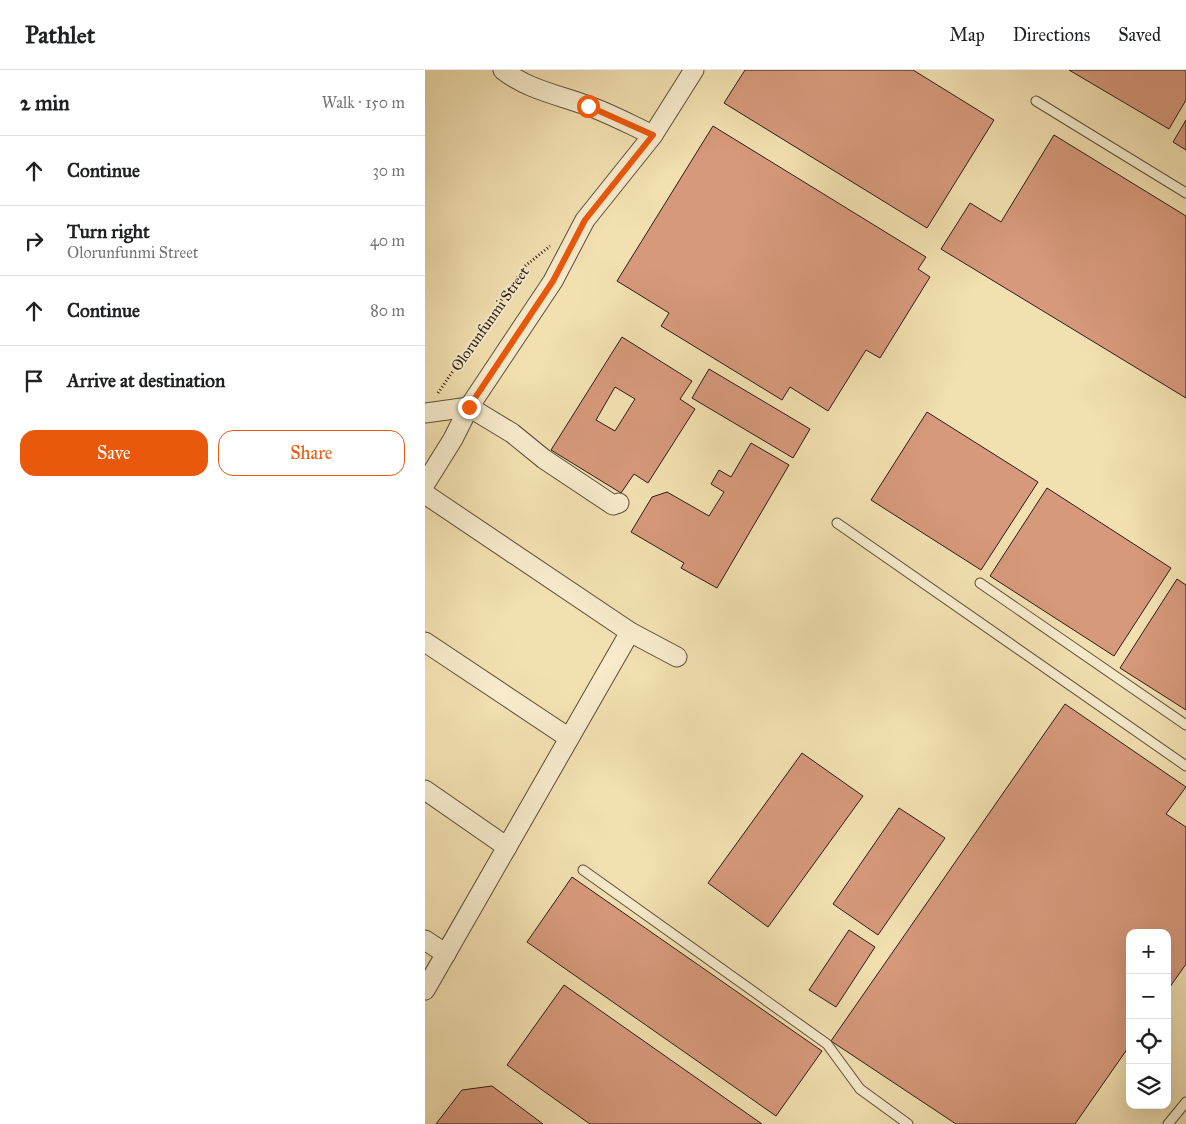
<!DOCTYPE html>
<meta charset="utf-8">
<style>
body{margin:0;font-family:"IM FELL Great Primer",serif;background:#f2f2f2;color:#202124}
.controls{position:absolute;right:15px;bottom:15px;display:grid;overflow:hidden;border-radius:10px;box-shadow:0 5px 20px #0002}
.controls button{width:45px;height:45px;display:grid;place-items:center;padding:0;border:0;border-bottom:1px solid #e0e0e0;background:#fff;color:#202124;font:25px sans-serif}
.stop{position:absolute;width:15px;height:15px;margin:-11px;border:4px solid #ea580c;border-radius:50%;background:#fff}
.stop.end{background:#ea580c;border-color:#fff;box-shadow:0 1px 5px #0008}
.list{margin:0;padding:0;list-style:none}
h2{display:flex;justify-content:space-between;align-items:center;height:65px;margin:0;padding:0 20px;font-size:21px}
h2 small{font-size:16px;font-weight:400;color:#757577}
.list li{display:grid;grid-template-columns:32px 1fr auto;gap:15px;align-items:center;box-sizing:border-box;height:70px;padding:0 20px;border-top:1px solid #e0e0e0}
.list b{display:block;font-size:19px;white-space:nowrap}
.list p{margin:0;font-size:16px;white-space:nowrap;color:#757577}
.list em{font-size:16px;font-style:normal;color:#757577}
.actions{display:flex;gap:10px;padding:15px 20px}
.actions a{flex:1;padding:11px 0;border:1px solid #ea580c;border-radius:15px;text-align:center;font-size:18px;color:#ea580c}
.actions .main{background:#ea580c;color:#fff}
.icon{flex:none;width:28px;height:28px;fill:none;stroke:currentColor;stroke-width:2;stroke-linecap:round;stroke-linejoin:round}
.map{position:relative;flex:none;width:761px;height:1054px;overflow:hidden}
header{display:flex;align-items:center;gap:30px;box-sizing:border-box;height:70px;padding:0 25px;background:#fff;border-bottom:1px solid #e0e0e0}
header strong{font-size:24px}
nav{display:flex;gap:28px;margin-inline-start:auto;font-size:18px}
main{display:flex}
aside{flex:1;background:#fff}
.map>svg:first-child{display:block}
.building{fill:#d6997b;stroke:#2d1c11;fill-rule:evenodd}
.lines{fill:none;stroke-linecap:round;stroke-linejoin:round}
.service-casing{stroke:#5e4d39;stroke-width:11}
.minor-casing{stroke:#5e4d39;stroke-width:21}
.path{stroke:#2d1c11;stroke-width:3;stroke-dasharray:1 2.5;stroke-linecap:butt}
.service{stroke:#f7ebcc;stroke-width:9}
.minor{stroke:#f7ebcc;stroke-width:19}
.route{stroke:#ea580c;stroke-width:6}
.labels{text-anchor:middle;stroke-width:4;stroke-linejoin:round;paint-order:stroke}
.street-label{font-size:15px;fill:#2d1c11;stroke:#f7ebcc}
</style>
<header>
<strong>Pathlet</strong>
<nav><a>Map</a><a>Directions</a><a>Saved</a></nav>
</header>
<main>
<aside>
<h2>2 min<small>Walk · 150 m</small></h2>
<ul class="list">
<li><svg class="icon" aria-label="ahead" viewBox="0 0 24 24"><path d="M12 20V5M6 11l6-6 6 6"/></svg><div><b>Continue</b></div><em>30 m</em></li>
<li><svg class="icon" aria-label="right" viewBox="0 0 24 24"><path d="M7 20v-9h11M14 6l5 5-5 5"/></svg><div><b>Turn right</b><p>Olorunfunmi Street</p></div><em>40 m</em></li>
<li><svg class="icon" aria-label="ahead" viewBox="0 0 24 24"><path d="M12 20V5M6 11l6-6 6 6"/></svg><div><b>Continue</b></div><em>80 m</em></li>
<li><svg class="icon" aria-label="arrive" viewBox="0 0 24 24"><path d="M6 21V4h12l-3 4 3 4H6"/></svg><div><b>Arrive at destination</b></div></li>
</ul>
<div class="actions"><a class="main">Save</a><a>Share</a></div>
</aside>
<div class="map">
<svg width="761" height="1054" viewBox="0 0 761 1054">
<rect width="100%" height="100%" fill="#f2e0b0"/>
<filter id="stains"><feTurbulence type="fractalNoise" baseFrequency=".004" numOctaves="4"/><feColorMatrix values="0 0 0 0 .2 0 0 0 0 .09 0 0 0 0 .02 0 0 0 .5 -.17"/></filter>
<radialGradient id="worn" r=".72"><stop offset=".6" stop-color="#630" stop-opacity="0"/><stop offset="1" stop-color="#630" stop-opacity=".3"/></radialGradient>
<g class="building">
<path d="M 320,0 L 488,0 L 569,50 L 502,158 L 299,33 Z"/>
<path d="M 644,0 L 761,0 L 761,30 L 744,59 Z"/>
<path d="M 761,50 L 761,80 L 748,72 Z"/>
<path d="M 288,56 L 501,187 L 493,199 L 505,207 L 455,288 L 441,280 L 403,341 L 365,317 L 357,330 L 236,256 L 244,243 L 192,211 Z"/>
<path d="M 629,65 L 761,146 L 761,328 L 516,179 L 545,133 L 576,152 Z"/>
<path d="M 197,267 L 267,311 L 255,329 L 270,339 L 223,413 L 209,404 L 196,423 L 126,380 ZM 190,317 L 210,329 L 190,361 L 171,350 Z"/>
<path d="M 284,299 L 385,359 L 368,388 L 267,328 Z"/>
<path d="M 502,342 L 613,412 L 556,500 L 446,430 Z"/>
<path d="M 326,373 L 364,395 L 292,518 L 256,498 L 259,493 L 206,462 L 227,427 L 242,422 L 284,446 L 299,422 L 286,414 L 294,400 L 306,407 Z"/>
<path d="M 622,418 L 746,498 L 689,586 L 565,506 Z"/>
<path d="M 752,509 L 761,515 L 761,640 L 695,598 Z"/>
<path d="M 640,634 L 761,717 L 741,744 L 761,757 L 761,894 L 742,921 L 742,863 L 705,863 L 705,975 L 650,1054 L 531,1054 L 406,971 Z"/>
<path d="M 377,683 L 438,726 L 343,857 L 283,813 Z"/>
<path d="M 474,738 L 520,768 L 453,865 L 408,834 Z"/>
<path d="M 147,807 L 397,981 L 351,1046 L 102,872 Z"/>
<path d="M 424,860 L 450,877 L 411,937 L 384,920 Z"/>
<path d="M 139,915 L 337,1054 L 165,1054 L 82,995 Z"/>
<path d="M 67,1016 L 118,1054 L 11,1054 L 37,1020 Z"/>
</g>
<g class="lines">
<g class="service-casing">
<g id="service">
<path d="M 611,31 L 761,123"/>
<path d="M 412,453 L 761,696"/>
<path d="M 555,513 L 761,655"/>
<path d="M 158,800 L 402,974 L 435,1019 L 483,1054"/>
<path d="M 743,1054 L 761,1032"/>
</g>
</g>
<g class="minor-casing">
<g id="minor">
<path d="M 78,0 C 102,19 133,25 161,35 C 184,43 206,55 228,65"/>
<path d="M 0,343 L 44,337 L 87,363 L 119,389 L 188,435 L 194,433"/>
<path d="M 0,414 L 28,369 L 44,337 L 128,211 L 160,150 L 228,65 L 269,0"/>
<path d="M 0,424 L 205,562 L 252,587"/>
<path d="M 0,572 L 144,668"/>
<path d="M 0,720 L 82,777"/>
<path d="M 0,870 L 21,884"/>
<path d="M 0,920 L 205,562"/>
</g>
</g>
<path class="path" d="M 13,323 L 99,197 L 125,176"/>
<use href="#service" class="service"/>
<use href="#minor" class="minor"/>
</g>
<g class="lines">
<path class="route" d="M 44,337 L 128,211 L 160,150 L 228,65 L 163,36"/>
</g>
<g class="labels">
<g class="street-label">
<text transform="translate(65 249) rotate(-55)" y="5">Olorunfunmi Street</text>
</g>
</g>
<rect width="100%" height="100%" filter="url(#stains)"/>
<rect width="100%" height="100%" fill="url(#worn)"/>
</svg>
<div class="controls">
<button>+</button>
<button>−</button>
<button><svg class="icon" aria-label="locate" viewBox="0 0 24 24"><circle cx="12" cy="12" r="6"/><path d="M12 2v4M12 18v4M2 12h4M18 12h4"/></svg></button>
<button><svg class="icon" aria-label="layers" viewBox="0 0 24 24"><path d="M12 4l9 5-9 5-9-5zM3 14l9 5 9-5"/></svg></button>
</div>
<div class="stop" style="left:163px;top:36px"></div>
<div class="stop end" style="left:44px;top:337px"></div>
</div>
</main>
